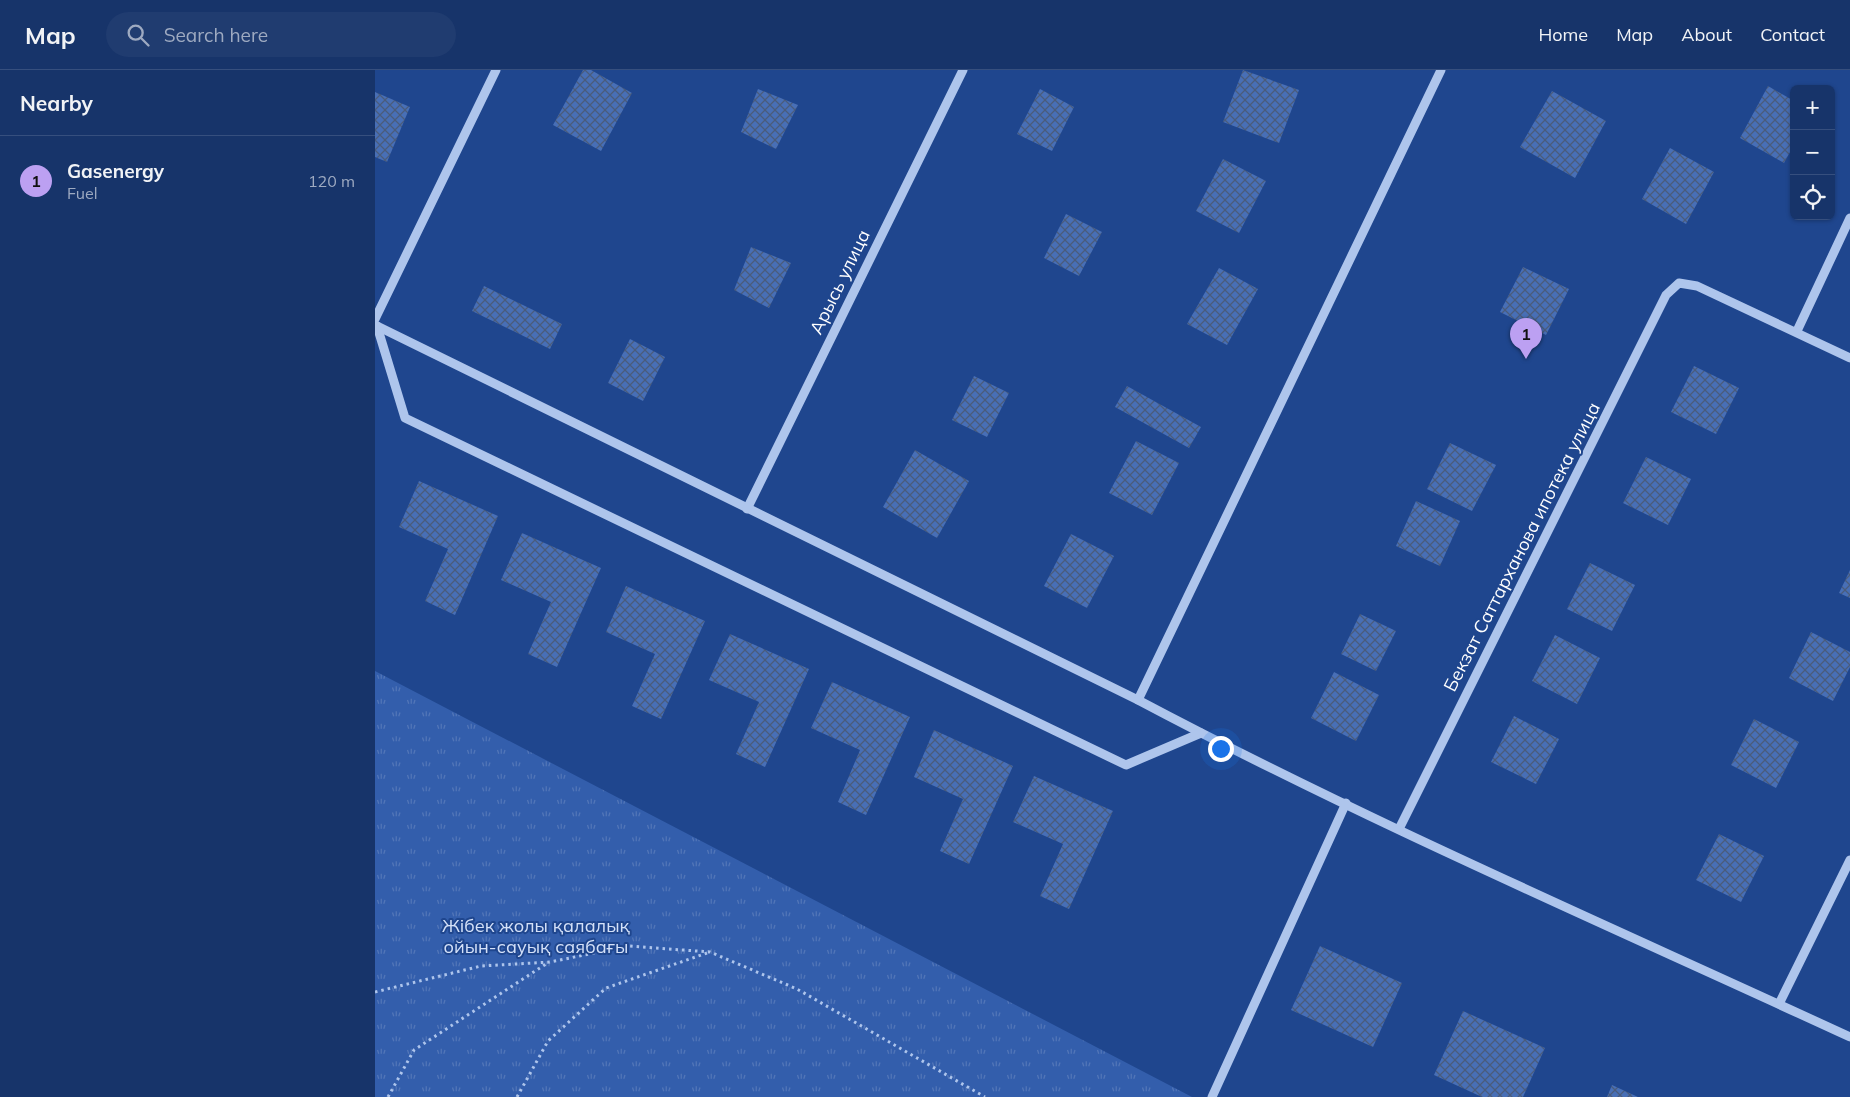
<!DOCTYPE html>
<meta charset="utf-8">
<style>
body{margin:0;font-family:Mulish,sans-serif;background:#203c70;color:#f1f3f6}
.controls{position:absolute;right:15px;top:15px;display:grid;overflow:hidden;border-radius:8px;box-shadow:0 1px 4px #0004}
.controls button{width:45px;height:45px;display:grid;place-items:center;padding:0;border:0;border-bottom:1px solid #364f7e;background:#17346a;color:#f1f3f6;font:25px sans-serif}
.you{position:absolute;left:845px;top:678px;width:18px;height:18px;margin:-12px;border:4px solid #fff;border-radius:50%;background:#1a73e8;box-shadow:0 0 0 8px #1a73e833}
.badge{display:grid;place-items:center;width:32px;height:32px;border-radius:50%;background:#bca0f2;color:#111;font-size:16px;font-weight:700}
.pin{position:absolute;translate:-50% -41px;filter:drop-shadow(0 1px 2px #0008)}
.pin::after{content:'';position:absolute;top:26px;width:18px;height:15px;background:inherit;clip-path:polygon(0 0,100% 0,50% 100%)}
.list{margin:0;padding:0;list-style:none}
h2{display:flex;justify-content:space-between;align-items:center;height:65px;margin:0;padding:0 20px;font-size:21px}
h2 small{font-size:16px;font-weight:400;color:#9eaac1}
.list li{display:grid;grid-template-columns:32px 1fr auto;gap:15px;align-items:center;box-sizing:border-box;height:90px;padding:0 20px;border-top:1px solid #364f7e}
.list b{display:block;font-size:19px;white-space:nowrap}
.list p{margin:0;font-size:16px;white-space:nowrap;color:#9eaac1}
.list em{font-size:16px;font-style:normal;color:#9eaac1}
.icon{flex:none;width:28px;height:28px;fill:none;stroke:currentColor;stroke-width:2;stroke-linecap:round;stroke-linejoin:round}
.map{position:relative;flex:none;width:1475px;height:1027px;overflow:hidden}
header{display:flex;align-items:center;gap:30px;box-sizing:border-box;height:70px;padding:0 25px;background:#17346a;border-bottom:1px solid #364f7e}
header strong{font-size:24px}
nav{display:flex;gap:28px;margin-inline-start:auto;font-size:18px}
.search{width:350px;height:45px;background:#203c70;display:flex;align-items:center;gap:12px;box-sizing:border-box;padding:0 18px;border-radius:28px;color:#9eaac1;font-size:19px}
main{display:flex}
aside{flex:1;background:#17346a}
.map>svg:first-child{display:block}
.park{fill:url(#park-tufts)}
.building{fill:url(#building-cross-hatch)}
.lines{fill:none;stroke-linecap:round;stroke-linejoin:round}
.path{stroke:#aec5ec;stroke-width:3;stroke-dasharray:2.5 4;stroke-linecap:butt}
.minor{stroke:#aec5ec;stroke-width:9}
.labels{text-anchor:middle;stroke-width:4;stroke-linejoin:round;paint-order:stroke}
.street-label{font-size:18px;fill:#fff;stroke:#1f468e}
.park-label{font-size:18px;fill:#d4e1f9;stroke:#1f468e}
</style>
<header>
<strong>Map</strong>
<div class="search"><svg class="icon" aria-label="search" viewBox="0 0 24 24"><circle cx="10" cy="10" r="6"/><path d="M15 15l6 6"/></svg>Search here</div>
<nav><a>Home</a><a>Map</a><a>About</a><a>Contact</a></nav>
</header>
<main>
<aside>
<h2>Nearby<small></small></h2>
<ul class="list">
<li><span class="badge">1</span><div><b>Gasenergy</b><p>Fuel</p></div><em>120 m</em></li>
</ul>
</aside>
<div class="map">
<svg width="1475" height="1027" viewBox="0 0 1475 1027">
<defs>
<pattern id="park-tufts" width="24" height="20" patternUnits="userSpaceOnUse" patternTransform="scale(1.25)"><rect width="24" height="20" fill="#335eac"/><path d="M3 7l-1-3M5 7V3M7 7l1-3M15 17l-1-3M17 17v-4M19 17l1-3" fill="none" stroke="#5276b8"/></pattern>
<pattern id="building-cross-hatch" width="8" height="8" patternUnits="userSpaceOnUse" patternTransform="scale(1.25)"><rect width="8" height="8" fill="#486fb6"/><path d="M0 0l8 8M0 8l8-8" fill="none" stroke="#4a5c7c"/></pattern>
</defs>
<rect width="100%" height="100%" fill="#1f468e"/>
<path class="park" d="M 0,601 L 817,1027 L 0,1027 Z"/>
<g class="building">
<path d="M 208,0 L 216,0 L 257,23 L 226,81 L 178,55 Z"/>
<path d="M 868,0 L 924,20 L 904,73 L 848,52 Z"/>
<path d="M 1393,16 L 1419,31 L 1419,75 L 1409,93 L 1365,68 Z"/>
<path d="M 383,19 L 423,35 L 401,79 L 366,62 Z"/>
<path d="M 665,19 L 699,37 L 677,81 L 642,64 Z"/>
<path d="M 1177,21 L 1231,51 L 1200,108 L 1145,77 Z"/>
<path d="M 0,22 L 35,37 L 12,92 L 0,87 Z"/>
<path d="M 1295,78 L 1339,102 L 1311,154 L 1267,129 Z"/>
<path d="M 848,89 L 891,111 L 864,163 L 821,141 Z"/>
<path d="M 691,144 L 727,162 L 704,206 L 669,188 Z"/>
<path d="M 376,177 L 416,193 L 394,238 L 359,220 Z"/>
<path d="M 1148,197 L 1194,219 L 1171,265 L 1125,242 Z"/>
<path d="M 844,198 L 883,219 L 852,275 L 812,254 Z"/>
<path d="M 109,216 L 187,254 L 175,279 L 97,241 Z"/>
<path d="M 255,269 L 290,287 L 268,331 L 233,313 Z"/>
<path d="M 1319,296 L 1364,318 L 1341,364 L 1296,342 Z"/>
<path d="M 599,306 L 634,323 L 612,367 L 577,350 Z"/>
<path d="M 752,316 L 826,357 L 814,378 L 740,337 Z"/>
<path d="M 761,371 L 804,393 L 777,445 L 734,423 Z"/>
<path d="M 1075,373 L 1121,395 L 1097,441 L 1052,419 Z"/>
<path d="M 540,380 L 594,411 L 562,468 L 508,437 Z"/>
<path d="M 1271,387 L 1316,409 L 1293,455 L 1248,433 Z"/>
<path d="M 44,411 L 123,446 L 80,545 L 50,531 L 73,479 L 24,457 Z"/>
<path d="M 1041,431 L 1085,451 L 1065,496 L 1021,476 Z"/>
<path d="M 147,463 L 226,498 L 182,597 L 153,584 L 176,532 L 126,510 Z"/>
<path d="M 696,464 L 739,486 L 712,538 L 669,516 Z"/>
<path d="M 1215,493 L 1260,515 L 1237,561 L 1192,539 Z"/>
<path d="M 1475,500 L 1475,528 L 1464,523 Z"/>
<path d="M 251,516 L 330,551 L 286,649 L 257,636 L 280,584 L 231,562 Z"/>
<path d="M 985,544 L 1021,561 L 1001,601 L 966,584 Z"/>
<path d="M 1436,562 L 1475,582 L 1475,597 L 1458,631 L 1414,608 Z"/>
<path d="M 355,564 L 434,599 L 390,697 L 361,684 L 384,632 L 334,610 Z"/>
<path d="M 1180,565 L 1225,588 L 1202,634 L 1157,611 Z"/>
<path d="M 959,602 L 1004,625 L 981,671 L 936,648 Z"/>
<path d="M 457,612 L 535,647 L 491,745 L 463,732 L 485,680 L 436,658 Z"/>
<path d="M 1139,646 L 1184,669 L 1161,714 L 1116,692 Z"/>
<path d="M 1379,649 L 1424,672 L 1401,718 L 1356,695 Z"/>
<path d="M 559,660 L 638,696 L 594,794 L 565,781 L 588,729 L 539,707 Z"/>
<path d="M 659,706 L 738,741 L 694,839 L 665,826 L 688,774 L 638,752 Z"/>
<path d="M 1344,764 L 1389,786 L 1366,832 L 1321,810 Z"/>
<path d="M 945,876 L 1027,913 L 998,977 L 916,940 Z"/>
<path d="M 1088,941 L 1170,978 L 1148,1027 L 1107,1027 L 1059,1005 Z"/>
<path d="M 1237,1015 L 1263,1027 L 1232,1027 Z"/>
</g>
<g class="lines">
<g class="path">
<path d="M 0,922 L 106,896 L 175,892 L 254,876 L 335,882 L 422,919 L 610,1027"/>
<path d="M 13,1027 L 39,980 L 174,892"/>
<path d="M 142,1027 L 173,971 L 231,918 L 332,883"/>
</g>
<g class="minor">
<path d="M 0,249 L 121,0"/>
<path d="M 0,255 L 763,630 C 995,753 1237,857 1475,967"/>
<path d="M 2,256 L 30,348 L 751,695 L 826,663"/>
<path d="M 1422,261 L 1475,148"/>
<path d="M 372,439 L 588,0"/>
<path d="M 763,630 L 1066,0"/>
<path d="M 1024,759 L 1291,225 L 1304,213 L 1322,216 L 1475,288"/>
<path d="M 1404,934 L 1475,790"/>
<path d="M 837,1027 L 971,733"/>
</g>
</g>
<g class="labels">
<g class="street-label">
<text transform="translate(465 212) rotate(-64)" y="6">Арысь улица</text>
<text transform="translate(1147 477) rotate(-63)" y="6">Бекзат Саттарханова ипотека улица</text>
</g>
<g class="park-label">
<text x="161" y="862">Жібек жолы қалалық<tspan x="161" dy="21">ойын-сауық саябағы</tspan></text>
</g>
</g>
</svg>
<div class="controls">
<button>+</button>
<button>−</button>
<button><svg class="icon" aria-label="locate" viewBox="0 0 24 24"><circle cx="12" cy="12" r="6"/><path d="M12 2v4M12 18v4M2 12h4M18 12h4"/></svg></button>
</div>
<div class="you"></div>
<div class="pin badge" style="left:1151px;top:289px">1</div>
</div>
</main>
